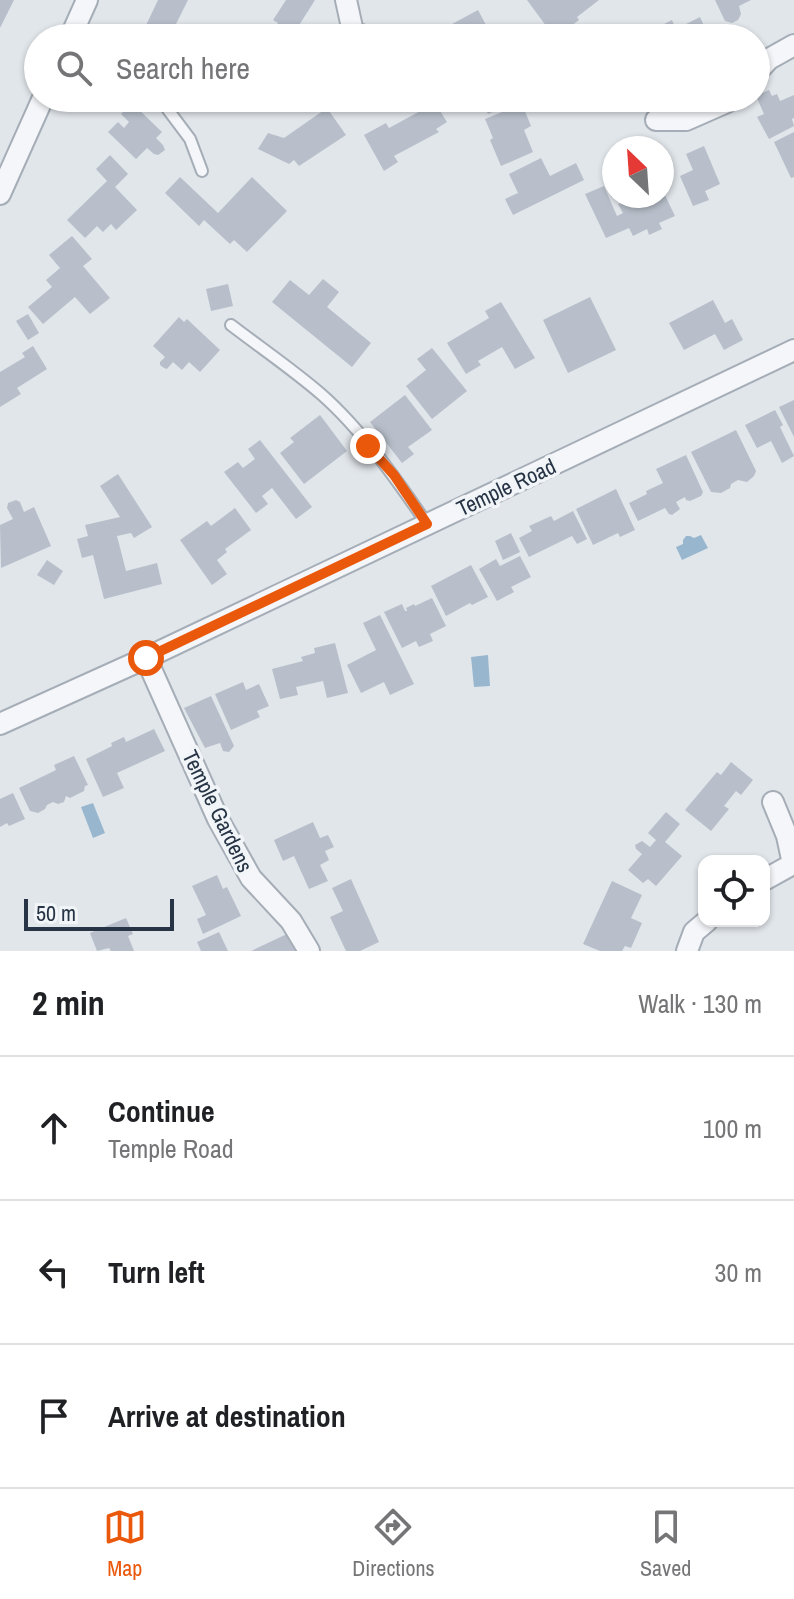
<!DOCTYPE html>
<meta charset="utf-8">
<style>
body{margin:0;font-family:"Archivo Narrow",sans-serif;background:#f2f2f2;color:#202124}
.controls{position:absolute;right:24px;bottom:24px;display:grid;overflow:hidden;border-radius:16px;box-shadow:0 2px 6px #0004}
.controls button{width:72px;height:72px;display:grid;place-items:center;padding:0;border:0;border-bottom:2px solid #e0e0e0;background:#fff;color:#202124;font:40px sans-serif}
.compass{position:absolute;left:602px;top:136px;width:72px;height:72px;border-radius:50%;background:#fff;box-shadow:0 2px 6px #0004;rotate:335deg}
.scale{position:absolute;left:24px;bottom:20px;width:150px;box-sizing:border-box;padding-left:8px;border:4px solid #273445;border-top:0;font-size:22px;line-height:28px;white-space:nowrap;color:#273445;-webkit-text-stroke:6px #f1f5f8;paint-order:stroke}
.stop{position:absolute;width:24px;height:24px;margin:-18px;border:6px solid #ea580c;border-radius:50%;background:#fff}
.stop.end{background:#ea580c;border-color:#fff;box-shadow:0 2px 8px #0008}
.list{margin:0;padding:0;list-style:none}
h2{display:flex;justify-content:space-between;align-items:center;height:104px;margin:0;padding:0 32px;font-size:34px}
h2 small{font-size:26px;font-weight:400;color:#757577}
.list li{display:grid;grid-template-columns:52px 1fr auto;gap:24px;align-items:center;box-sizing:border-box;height:144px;padding:0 32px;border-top:2px solid #e0e0e0}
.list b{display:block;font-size:30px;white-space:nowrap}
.list p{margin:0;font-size:26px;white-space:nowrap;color:#757577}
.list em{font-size:26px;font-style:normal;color:#757577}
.icon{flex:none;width:44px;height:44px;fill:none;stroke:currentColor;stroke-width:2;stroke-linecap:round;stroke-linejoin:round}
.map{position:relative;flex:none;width:794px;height:951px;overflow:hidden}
.search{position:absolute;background:#fff;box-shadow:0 2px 6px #0004;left:24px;right:24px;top:24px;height:88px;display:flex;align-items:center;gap:20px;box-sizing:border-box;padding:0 28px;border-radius:44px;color:#757577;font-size:30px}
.sheet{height:536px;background:#fff}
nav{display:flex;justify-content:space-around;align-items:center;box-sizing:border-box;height:112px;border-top:2px solid #e0e0e0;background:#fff;font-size:22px;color:#757577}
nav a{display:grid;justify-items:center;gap:4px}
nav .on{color:#ea580c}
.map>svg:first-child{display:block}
.water{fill:#98b7cf}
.building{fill:#b8bfca}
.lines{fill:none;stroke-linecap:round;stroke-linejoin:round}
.service-casing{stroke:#a5adb6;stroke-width:14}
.minor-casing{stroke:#a5adb6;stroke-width:24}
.service{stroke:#f5f6f9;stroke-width:10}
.minor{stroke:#f5f6f9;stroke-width:20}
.route{stroke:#ea580c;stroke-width:10}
.labels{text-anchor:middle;stroke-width:7;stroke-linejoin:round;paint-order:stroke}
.street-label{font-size:22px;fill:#273445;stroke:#f1f5f8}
</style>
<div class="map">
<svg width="794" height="951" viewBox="0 0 794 951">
<rect width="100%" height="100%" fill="#e1e6eb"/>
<g class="water">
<path d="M 701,535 L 708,548 L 682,560 L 676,547 L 683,544 L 683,540 L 686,536 L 690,536 L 694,538 Z"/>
<path d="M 488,655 L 490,686 L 474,687 L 471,657 Z"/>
<path d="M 93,803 L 105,833 L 93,838 L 81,807 Z"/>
</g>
<g class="building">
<path d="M 0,0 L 14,0 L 0,28 Z"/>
<path d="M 158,0 L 188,0 L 169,38 L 140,38 Z"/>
<path d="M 286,0 L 315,0 L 291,38 L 283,38 L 272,31 L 278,23 L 273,20 Z"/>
<path d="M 527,0 L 599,0 L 577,17 L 579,20 L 555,38 Z"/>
<path d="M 715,0 L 751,0 L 739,6 L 741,14 L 738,20 L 732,23 L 725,21 Z"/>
<path d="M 478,10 L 493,38 L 445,38 L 441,30 Z"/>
<path d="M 700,17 L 707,32 L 694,38 L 652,38 L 657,36 L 654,29 L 672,20 L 676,29 Z"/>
<path d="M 769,90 L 772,96 L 777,94 L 780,101 L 794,95 L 794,118 L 792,119 L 794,126 L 769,139 L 757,117 L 764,114 L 756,96 Z"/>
<path d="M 480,98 L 523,98 L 488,114 Z"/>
<path d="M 132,103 L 162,132 L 156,138 L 163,145 L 165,150 L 158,155 L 154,154 L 147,148 L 136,159 L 108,132 L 118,122 L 124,128 L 129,122 L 121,114 Z"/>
<path d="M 435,103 L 447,122 L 436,129 L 439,132 L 394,156 L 398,162 L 384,171 L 364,135 L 386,123 L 389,128 Z"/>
<path d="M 522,104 L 531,126 L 524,130 L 533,152 L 501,166 L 490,140 L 493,138 L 485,119 Z"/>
<path d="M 327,108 L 346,135 L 299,166 L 294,160 L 289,164 L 258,149 L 268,133 L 284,138 Z"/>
<path d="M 794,132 L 794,177 L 791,178 L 774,142 Z"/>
<path d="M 704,146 L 720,184 L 705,191 L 709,200 L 693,206 L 680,176 L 693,170 L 686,154 Z"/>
<path d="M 110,155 L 128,174 L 115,187 L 137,210 L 116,230 L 111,224 L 103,232 L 97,226 L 85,238 L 67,220 L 107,181 L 96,169 Z"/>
<path d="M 541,158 L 550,176 L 576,163 L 584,180 L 513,215 L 505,199 L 518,193 L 509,174 Z"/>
<path d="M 180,177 L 218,213 L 252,177 L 287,211 L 247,252 L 234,240 L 230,244 L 204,220 L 199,226 L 165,193 Z"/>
<path d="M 604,186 L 617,216 L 623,213 L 618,204 L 633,197 L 635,201 L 645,196 L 662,196 L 662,189 L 675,216 L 659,223 L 662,229 L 649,235 L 647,229 L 633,236 L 629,228 L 606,238 L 585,194 Z"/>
<path d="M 72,236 L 92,259 L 83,266 L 110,298 L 90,314 L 75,297 L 43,324 L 28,307 L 52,287 L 46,280 L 60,268 L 49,255 Z"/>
<path d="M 323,279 L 339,292 L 327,307 L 371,343 L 352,367 L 272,302 L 290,280 L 309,295 Z"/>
<path d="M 228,284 L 233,306 L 211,311 L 206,289 Z"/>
<path d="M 590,297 L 616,350 L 568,373 L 543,320 Z"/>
<path d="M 713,300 L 725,323 L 732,319 L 743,340 L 724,350 L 715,334 L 684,350 L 669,323 Z"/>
<path d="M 501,302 L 535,358 L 515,369 L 502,347 L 478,361 L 481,365 L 466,374 L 447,343 L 489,318 L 485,311 Z"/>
<path d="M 28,314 L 39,333 L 28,340 L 16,321 Z"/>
<path d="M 179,317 L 184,322 L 187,319 L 220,350 L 200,372 L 189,362 L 182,370 L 173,362 L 167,369 L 164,368 L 160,365 L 160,362 L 165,357 L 153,346 Z"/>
<path d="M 33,346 L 47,369 L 17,388 L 21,394 L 0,407 L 0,372 L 25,357 L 22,353 Z"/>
<path d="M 432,348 L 467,391 L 432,419 L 406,386 L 426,370 L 417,359 Z"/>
<path d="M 405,395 L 432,430 L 408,447 L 414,454 L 402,463 L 370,422 Z"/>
<path d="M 794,400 L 794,437 L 779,407 Z"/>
<path d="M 775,410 L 783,425 L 780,427 L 794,456 L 782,463 L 771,441 L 757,448 L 745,425 Z"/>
<path d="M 320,415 L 347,451 L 304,484 L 280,453 L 294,442 L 290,438 Z"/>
<path d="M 736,430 L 756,471 L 754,476 L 747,482 L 738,480 L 731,484 L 730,488 L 721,493 L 711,492 L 691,452 Z"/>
<path d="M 260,440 L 312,507 L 296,519 L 272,488 L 262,496 L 268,504 L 256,513 L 224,472 L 238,462 L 243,468 L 255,459 L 248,449 Z"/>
<path d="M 686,455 L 703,492 L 701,496 L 690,501 L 686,500 L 685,497 L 676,502 L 680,509 L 672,515 L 669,514 L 665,508 L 638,521 L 629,503 L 647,494 L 646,491 L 663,483 L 656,469 Z"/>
<path d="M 118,474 L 152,527 L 134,538 L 131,533 L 117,536 L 126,571 L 157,563 L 162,584 L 104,599 L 93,555 L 82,558 L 77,539 L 88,536 L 85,525 L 120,517 L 100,486 Z"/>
<path d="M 616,489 L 635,530 L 620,537 L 618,533 L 593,545 L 576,509 Z"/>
<path d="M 16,500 L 20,502 L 24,512 L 34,507 L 51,546 L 1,568 L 0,525 L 13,519 L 7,508 L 8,503 Z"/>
<path d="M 235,508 L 251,530 L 225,549 L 227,552 L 217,560 L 227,574 L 212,585 L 180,540 L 207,521 L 211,526 Z"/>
<path d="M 573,511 L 587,539 L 577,544 L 572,536 L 529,557 L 519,538 L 532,531 L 529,526 L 551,516 L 554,521 Z"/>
<path d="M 511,533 L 520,552 L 503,560 L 495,541 Z"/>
<path d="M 520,556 L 531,577 L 511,587 L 514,592 L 497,601 L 479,569 L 496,559 L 500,566 Z"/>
<path d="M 47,560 L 63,571 L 54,585 L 37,575 Z"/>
<path d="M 471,565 L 488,597 L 472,605 L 470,603 L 446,616 L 431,586 Z"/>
<path d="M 432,598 L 446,626 L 430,634 L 433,641 L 419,647 L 416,641 L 402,648 L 384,612 L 402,604 L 405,611 L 407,611 L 406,608 L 414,604 L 415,606 Z"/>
<path d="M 380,615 L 414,684 L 390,695 L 384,682 L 361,693 L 347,665 L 376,650 L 363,623 Z"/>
<path d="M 335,643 L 348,693 L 327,698 L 323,681 L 296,687 L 298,695 L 280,699 L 272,669 L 303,661 L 301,657 L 315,653 L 314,648 Z"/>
<path d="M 243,682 L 246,690 L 259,684 L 269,706 L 257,711 L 260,717 L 231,730 L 215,694 Z"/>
<path d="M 211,696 L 234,746 L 229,752 L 223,751 L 220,743 L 205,748 L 184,708 Z"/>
<path d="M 154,729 L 165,751 L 117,773 L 124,788 L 103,797 L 86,759 L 112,746 L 111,743 L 124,737 L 126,742 Z"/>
<path d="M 74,756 L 88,785 L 85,786 L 84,791 L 70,798 L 66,796 L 64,802 L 58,804 L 53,802 L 47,805 L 45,809 L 38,813 L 30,811 L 19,788 L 56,770 L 54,765 Z"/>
<path d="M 731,762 L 753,780 L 741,795 L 736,791 L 724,806 L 729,809 L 711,831 L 685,810 L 717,772 L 721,775 Z"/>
<path d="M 13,793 L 25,819 L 9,826 L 7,823 L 0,827 L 0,799 Z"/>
<path d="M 666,812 L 680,824 L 665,842 L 682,856 L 656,886 L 648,879 L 643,883 L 628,870 L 642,854 L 636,849 L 635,845 L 642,841 L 650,847 L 656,840 L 648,833 Z"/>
<path d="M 313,822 L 320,838 L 328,835 L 334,847 L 325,851 L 329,860 L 320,865 L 328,881 L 309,889 L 294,856 L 283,861 L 274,840 Z"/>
<path d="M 217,875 L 223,889 L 227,887 L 241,916 L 203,934 L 197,919 L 206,915 L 192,886 Z"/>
<path d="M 351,879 L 379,942 L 360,951 L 346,951 L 330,917 L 343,911 L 332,888 Z"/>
<path d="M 612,881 L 642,895 L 631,918 L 642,923 L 631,948 L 625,946 L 622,951 L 600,951 L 583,944 Z"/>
<path d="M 126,918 L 133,934 L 128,936 L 134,951 L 111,951 L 109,948 L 97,951 L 90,933 Z"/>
<path d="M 219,932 L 228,951 L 201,951 L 197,942 Z"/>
<path d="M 289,933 L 297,951 L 251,951 Z"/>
</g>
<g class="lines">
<g class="service-casing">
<g id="service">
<path d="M 156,98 L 166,107 L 190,139 L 202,171"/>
<path d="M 231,325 C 261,348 292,369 321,394 C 361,429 397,480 427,524"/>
</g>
</g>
<g class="minor-casing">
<g id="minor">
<path d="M 346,0 L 353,32 L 369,38"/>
<path d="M 70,38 L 87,0"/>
<path d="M 756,73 L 769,59 L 794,45"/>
<path d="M 656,120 L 686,120 L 727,102 L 731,98"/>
<path d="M 0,194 L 43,98"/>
<path d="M 146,658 L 218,819 L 251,878 L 291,921 L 309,951"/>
<path d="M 0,724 L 146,658 L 794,350"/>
<path d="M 764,880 L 793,864 L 787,836 L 773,802"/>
<path d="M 687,951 L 694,932 L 707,921"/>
</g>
</g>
<use href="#service" class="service"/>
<use href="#minor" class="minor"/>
</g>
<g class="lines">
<path class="route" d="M 146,658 L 427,524 L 394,475 L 368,446"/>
</g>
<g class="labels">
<g class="street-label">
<text transform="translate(506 487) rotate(-25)" y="8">Temple Road</text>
<text transform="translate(218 811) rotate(64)" y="8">Temple Gardens</text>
</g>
</g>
</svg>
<div class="controls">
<button><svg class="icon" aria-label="locate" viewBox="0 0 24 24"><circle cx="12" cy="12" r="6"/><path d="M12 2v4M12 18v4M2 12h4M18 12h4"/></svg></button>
</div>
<svg class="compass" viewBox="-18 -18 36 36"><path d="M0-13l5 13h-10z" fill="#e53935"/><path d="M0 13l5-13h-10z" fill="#757577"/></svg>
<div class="scale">50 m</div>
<div class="stop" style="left:146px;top:658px"></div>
<div class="stop end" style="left:368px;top:446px"></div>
<div class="search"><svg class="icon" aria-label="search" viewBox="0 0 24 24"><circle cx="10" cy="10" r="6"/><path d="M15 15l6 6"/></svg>Search here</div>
</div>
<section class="sheet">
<h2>2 min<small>Walk · 130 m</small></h2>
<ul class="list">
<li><svg class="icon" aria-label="ahead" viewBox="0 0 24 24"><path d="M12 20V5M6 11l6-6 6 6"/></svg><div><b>Continue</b><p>Temple Road</p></div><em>100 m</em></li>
<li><svg class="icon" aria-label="left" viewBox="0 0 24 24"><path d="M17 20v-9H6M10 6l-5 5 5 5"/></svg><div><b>Turn left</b></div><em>30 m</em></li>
<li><svg class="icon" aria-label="arrive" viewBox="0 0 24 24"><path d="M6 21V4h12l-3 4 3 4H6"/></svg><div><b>Arrive at destination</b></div></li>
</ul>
</section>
<nav>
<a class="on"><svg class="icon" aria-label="map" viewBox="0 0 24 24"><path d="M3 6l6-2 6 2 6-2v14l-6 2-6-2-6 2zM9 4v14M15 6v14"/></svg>Map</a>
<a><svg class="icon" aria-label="directions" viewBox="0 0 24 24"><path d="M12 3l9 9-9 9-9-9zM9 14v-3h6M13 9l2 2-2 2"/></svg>Directions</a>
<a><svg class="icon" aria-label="saved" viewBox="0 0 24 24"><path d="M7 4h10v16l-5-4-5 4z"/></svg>Saved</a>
</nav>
